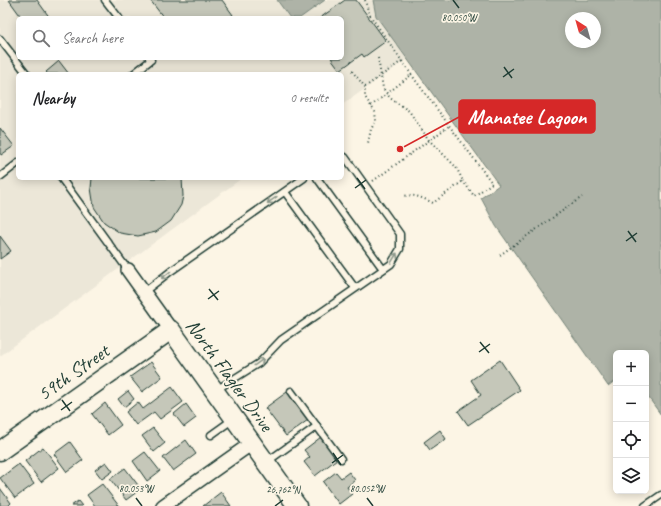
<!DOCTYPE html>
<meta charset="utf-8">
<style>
body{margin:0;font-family:Caveat,sans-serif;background:#f6f6f6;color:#202124}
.controls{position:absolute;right:12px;bottom:12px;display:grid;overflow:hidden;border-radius:6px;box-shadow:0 2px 10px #0003}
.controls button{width:36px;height:36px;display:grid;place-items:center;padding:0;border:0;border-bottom:1px solid #e0e0e0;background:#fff;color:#202124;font:20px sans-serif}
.compass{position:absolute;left:565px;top:12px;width:36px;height:36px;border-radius:50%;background:#fff;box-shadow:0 2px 10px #0003;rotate:323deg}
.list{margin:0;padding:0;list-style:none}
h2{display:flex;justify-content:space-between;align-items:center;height:52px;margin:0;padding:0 16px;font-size:17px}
h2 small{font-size:13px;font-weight:400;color:#757577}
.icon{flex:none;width:22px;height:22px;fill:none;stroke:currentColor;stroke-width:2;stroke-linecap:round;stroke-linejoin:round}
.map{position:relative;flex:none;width:661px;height:506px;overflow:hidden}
.search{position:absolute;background:#fff;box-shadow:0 2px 10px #0003;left:16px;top:16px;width:328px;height:44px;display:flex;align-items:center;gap:10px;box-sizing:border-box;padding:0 14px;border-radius:6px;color:#757577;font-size:15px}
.panel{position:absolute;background:#fff;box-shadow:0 2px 10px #0003;left:16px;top:72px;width:328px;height:108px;border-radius:6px}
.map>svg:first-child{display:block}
.built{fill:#ece7d8}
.water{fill:#aeb3a7;stroke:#758479;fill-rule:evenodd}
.building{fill:#c5c7b9;stroke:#1f3d34}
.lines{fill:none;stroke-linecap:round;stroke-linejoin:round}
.lane-casing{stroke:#1f3d34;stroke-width:9}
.street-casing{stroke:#1f3d34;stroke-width:16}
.secondary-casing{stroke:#1f3d34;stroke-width:21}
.path{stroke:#1f3d34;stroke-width:2;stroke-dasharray:1 3;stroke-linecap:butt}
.lane{stroke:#fcf5e5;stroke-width:6}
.street{stroke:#fcf5e5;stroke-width:13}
.secondary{stroke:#fcf5e5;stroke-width:18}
.oneway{stroke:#8e998c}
.ticks{fill:none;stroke:#1f3d34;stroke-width:1.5}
.labels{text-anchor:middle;stroke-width:3.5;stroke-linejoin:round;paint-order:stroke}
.street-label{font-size:20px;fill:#1f3d34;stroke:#fcf5e5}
.ticks-label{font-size:10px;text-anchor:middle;fill:#1f3d34;stroke:#fcf5e5;stroke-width:3.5;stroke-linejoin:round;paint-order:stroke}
.leader{fill:none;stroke:#d62828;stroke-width:1.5}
.callout-dot{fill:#d62828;stroke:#fcf5e5;stroke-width:1.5}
.callout{fill:#d62828;stroke:#d62828;stroke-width:1.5}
.callout-label{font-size:21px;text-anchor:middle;font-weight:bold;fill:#fff}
</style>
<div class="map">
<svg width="661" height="506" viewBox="0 0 661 506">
<rect width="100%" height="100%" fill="#fcf5e5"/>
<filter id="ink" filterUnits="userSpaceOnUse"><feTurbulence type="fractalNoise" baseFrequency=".025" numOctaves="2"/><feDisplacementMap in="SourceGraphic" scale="8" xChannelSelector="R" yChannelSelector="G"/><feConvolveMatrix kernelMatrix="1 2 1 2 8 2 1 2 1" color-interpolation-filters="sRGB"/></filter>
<g filter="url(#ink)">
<path class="built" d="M 0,0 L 277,0 L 290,18 L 18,18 L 18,58 L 342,58 L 342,18 L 300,18 L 325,0 L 373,0 L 376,16 L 407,59 L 342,105 L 342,74 L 18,74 L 18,178 L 242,178 L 0,356 Z"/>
<g class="water">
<path d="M 277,0 L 325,0 L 300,18 L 290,18 Z"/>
<path d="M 373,0 L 661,0 L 661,415 L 646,394 L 646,353 L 616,353 L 616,380 L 608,386 L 496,226 L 481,198 L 499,185 L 376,16 ZM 571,18 L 595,18 L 595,42 L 571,42 Z"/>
</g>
<g class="building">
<path d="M 9,0 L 37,0 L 50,18 L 22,18 Z"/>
<path d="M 150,0 L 222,0 L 233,15 L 229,18 L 164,18 Z"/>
<path d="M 345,0 L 356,0 L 386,41 L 364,57 L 362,54 L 340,70 L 331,58 L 342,58 L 342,18 L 320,18 Z"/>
<path d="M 59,61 L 69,74 L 48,74 L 46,72 Z"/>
<path d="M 0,128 L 14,146 L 1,155 L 0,153 Z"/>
<path d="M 92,178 L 182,178 L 183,196 L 181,205 L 171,221 L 156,232 L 138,236 L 120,233 L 104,222 L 94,207 L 91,188 Z"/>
<path d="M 0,236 L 11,251 L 0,259 Z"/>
<path d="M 500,360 L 520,390 L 468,425 L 458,411 L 481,395 L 471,380 Z"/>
<path d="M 151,362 L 162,377 L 142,392 L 130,377 Z"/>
<path d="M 172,387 L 183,402 L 160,419 L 154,412 L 136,425 L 126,412 L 138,402 L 143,409 Z"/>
<path d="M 128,391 L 134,399 L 124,407 L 118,399 Z"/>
<path d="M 287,392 L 308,420 L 286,436 L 265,408 Z"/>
<path d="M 105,403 L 121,425 L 108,435 L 92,414 Z"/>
<path d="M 186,404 L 196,418 L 184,427 L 174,414 Z"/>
<path d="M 153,428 L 165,443 L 154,452 L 142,436 Z"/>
<path d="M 440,430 L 446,439 L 430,450 L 424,442 Z"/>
<path d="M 321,437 L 337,459 L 315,476 L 304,462 L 310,457 L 304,450 Z"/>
<path d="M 186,440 L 196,454 L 173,471 L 163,458 Z"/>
<path d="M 70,442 L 83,460 L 67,472 L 54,454 Z"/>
<path d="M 43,447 L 59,468 L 41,482 L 25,461 Z"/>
<path d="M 145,452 L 160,471 L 147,481 L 133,461 Z"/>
<path d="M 106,462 L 113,471 L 102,479 L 95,470 Z"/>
<path d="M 19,464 L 34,484 L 15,498 L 0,478 Z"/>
<path d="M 125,468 L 141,489 L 126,500 L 110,479 Z"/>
<path d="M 336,472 L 341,478 L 349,472 L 355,480 L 347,487 L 352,494 L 339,504 L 323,482 Z"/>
<path d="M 102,484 L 119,506 L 95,506 L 87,495 Z"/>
<path d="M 0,488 L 11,503 L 8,506 L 0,506 Z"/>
<path d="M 221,492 L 231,506 L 203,506 Z"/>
<path d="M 78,501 L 82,506 L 71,506 Z"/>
</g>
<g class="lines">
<g class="lane-casing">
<g id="lane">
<path d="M 105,0 L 119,18"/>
<path d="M 0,39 L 27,74"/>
<path d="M 133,74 L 151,60 L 149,58"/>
<path d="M 0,177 L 18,163"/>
<path d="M 61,178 L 128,270"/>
<path d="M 317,178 L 383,269"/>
<path d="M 285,192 L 355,288"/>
<path d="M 144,292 L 171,271 L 304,178"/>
<path d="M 216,390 L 259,363 L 281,340 L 391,264 L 400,249 L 400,234 L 345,157 L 342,156"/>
<path d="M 291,391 L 341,459"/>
<path d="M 211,435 L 232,420"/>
<path d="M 268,461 L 317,426"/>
<path d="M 645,506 L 661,495"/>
</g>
</g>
<g class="street-casing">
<g id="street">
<path d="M 128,270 L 171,330"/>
<path d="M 163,506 L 252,443"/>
</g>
</g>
<g class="secondary-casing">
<path id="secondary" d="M 0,451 L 171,330 L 297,506"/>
</g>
<g class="path">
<path d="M 365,0 L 369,14 L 416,81 L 492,183 L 474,196 L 463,181"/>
<path d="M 378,58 L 383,88 L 390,98 L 409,111 L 429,140 L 456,167 L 463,181 L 433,203 C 423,198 415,194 403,196"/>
<path d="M 352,71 L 365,87 L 365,97 L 375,112 L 376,121 L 371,129 L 368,143"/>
<path d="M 365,87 L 402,61"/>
<path d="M 371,106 L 411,75"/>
<path d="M 373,181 L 449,126"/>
<path d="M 500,255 L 582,197"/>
</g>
<use href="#lane" class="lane"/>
<use href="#street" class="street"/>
<use href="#secondary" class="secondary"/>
</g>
<defs><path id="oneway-shaft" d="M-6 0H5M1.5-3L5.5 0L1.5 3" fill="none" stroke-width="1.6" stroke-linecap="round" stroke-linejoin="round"/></defs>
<g class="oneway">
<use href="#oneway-shaft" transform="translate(272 200) rotate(145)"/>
<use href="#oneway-shaft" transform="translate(394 258) rotate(-58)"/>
<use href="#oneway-shaft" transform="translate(166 275) rotate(140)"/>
<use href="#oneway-shaft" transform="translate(259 362) rotate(-36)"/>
</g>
</g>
<path class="ticks" d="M 453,0 L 459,8M 504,67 L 512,78M 503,77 L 514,69M 357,178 L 365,189M 355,188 L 366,180M 628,231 L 636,242M 626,241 L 637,233M 209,289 L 218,300M 208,299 L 219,291M 480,342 L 489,353M 479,352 L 490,344M 62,400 L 70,411M 61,410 L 72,402M 333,453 L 341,465M 332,463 L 343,455M 136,498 L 142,506M 367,498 L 373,506M 275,506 L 283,500"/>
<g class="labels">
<g class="street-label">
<text transform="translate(73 372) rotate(-35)" y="7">59th Street</text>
<text transform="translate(230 375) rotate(54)" y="7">North Flagler Drive</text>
</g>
</g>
<g class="ticks-label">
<text x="459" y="21">80.050°W</text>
<text x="136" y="492">80.053°W</text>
<text x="367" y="492">80.052°W</text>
<text x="283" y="493">26.762°N</text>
</g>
<path class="leader" d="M400 149L459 117"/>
<circle class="callout-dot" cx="400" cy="149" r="4"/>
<rect class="callout" x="459" y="100" width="136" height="33" rx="4"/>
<g class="callout-label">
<text x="527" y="124">Manatee Lagoon</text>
</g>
</svg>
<div class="controls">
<button>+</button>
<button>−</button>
<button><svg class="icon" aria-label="locate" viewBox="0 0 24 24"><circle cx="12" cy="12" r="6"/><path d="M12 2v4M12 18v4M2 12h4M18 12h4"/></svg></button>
<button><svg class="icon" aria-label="layers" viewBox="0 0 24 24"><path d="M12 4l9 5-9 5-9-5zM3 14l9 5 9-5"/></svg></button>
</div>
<svg class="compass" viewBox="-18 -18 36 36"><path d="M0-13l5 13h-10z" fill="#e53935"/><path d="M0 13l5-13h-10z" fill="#757577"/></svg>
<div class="search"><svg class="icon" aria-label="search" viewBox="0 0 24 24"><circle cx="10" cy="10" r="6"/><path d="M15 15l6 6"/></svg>Search here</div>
<section class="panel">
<h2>Nearby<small>0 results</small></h2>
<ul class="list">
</ul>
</section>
</div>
